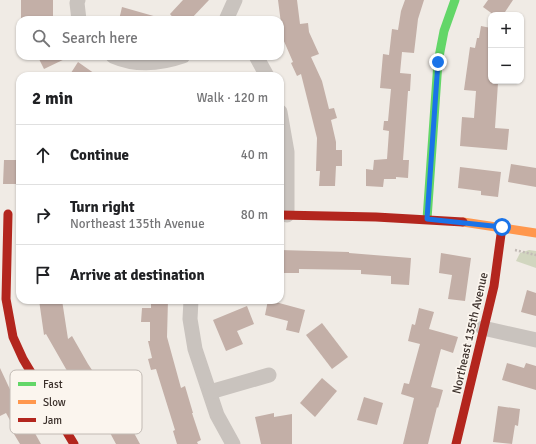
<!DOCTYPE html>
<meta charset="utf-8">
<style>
body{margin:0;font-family:Signika,sans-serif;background:#f6f6f6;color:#202124}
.controls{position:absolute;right:12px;top:12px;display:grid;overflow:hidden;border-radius:8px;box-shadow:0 1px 3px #0004}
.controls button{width:36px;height:36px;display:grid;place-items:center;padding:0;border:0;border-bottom:1px solid #e0e0e0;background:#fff;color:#202124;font:20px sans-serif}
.stop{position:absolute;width:12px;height:12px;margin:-9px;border:3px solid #1a73e8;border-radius:50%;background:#fff}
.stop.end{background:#1a73e8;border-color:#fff;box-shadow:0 1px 4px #0008}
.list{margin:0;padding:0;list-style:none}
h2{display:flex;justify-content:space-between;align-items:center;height:52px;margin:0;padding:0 16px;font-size:17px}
h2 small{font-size:13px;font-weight:400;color:#757577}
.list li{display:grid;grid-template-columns:26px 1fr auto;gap:12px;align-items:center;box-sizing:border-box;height:60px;padding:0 16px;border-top:1px solid #e0e0e0}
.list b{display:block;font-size:15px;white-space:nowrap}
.list p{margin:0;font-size:13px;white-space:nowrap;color:#757577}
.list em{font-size:13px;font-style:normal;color:#757577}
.icon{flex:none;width:22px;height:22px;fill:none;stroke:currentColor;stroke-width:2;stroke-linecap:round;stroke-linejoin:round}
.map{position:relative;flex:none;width:536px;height:444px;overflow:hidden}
.search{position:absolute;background:#fff;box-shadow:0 1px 3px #0004;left:16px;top:16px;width:268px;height:44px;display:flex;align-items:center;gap:10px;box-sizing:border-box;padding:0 14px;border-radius:12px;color:#757577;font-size:15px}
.panel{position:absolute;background:#fff;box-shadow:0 1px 3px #0004;left:16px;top:72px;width:268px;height:232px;border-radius:12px}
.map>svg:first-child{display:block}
.green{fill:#d1d6bf}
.building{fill:#c3afa7}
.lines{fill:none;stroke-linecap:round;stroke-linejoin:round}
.path{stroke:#c2bbb6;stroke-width:2.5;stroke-dasharray:2 2;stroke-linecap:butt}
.street{stroke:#c9c3be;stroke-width:15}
.fast{stroke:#63d668;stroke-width:9}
.slow{stroke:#ff974d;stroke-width:9}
.jam{stroke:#b3261e;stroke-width:9}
.route{stroke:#1a73e8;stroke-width:5}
.labels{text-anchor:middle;stroke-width:3.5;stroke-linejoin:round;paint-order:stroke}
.street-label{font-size:12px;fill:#3b302b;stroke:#fbf5ee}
.key{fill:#fbf5ee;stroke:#c1bab4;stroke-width:1}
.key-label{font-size:11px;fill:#3b302b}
</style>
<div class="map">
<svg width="536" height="444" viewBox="0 0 536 444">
<rect width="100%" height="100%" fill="#f0ebe5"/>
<path class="green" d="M 529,250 L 536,251 L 536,268 L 516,261 L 520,253 Z"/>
<g class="building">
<rect x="21" y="0" width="32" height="19"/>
<path d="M 183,0 L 209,0 L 190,20 L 175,20 L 170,14 Z"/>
<path d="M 278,0 L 297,0 L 300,24 L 308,23 L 309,32 L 319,54 L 311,57 L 322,81 L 329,109 L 334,108 L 337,118 L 331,120 L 336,142 L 336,150 L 342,150 L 342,166 L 336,166 L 335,186 L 319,186 L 320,171 L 316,171 L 317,138 L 301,74 L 297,76 L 291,63 L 293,62 L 283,39 Z"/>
<path d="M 405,0 L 424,0 L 418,19 L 414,53 L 402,52 L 400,73 L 411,74 L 410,91 L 408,91 L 403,160 L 409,160 L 408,178 L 396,177 L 396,179 L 384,179 L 383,187 L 366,186 L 366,169 L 373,170 L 374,160 L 387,159 L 389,131 L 383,130 L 384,121 L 388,121 L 391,89 L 380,88 L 383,54 L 389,55 L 392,29 L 398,30 L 401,11 Z"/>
<path d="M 488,0 L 513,0 L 503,15 L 494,15 L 483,7 Z"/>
<path d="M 122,7 L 157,17 L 157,20 L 119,20 Z"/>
<path d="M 481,26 L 491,28 L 491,81 L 498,83 L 495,128 L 509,129 L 507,150 L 460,146 L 462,117 L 474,118 L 476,91 L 464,90 L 470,47 L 475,48 L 477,38 L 479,38 Z"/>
<path d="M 46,56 L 71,56 L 44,69 L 39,59 Z"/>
<path d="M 78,62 L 98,76 L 69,76 Z"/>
<path d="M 4,160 L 20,160 L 20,181 L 18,180 L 17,184 L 3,184 Z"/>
<path d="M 511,164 L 536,168 L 536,187 L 508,182 Z"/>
<path d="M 460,167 L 501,172 L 498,197 L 481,195 L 481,191 L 458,188 Z"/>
<path d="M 280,250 L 349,252 L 349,253 L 411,258 L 409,285 L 391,284 L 391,276 L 361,274 L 361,270 L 299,269 L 299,273 L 280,273 Z"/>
<path d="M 441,253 L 471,258 L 465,301 L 448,299 L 452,275 L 439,273 Z"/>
<path d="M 527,290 L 536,293 L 536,316 L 521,312 Z"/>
<path d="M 39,300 L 62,300 L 68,339 L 72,336 L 88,364 L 120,412 L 122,411 L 140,444 L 116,444 L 101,416 L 99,417 L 66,369 L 46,334 L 44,335 Z"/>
<path d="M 151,300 L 168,300 L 167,337 L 181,388 L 185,386 L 193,413 L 192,413 L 201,440 L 197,442 L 198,444 L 177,444 L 173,431 L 175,430 L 156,369 L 151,370 L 148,359 L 152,358 L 148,341 L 150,341 L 150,322 L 141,322 L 142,308 L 151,308 Z"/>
<path d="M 268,300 L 305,310 L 299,333 L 286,330 L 288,321 L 265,315 Z"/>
<path d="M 247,306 L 254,324 L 237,331 L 243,344 L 226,351 L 213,320 Z"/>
<path d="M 419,308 L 434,312 L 429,329 L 458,337 L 453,353 L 441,349 L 431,387 L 443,390 L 438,408 L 437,407 L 428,444 L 403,444 L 414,398 L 401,394 L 404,383 L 409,384 L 420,344 L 408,341 L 412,324 L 415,325 Z"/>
<path d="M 322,323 L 348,357 L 332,369 L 306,335 Z"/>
<path d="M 507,363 L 524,368 L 526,363 L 536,366 L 536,390 L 502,380 Z"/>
<path d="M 0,368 L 21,413 L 23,412 L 41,444 L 20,444 L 14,434 L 17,433 L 6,413 L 0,416 Z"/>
<path d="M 322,378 L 337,391 L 315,417 L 300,403 Z"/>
<path d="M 364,397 L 383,403 L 377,425 L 357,420 Z"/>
<path d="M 498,406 L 520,409 L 518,426 L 515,425 L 512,444 L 493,442 Z"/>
<path d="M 274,413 L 274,417 L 292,414 L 292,444 L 261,444 L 255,417 Z"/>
</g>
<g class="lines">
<path class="path" d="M 515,250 L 536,255"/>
<g class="street">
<path d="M 78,0 L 77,3 L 79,20"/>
<path d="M 226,20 L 235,0"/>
<path d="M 113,56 C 136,66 160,64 183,56"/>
<path d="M 256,56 L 267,76"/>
<path d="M 280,112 L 287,152 L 287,215"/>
<path d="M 191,300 L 190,319 L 195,349 L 217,415 L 233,444"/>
<path d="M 483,328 L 536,340"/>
<path d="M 210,392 L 269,375"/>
</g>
<path class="fast" d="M 427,219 L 438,62 L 444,31 L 455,0"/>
<path class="slow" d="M 463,222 L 536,233"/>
<g class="jam">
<path d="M 8,214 L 6,299 L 13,337 L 23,359 L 74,444"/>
<path d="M 280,215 L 376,217 L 463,222"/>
<path d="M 456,444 L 494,286 L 502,227"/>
</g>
</g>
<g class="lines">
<path class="route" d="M 438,62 L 427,219 L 502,227"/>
</g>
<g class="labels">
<g class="street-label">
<text transform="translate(470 333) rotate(-77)" y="4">Northeast 135th Avenue</text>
</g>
</g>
<rect x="10" y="370" width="132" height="64" rx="6" class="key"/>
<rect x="18" y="382" width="18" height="4" fill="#63d668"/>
<rect x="18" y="400" width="18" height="4" fill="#ff974d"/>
<rect x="18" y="418" width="18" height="4" fill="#b3261e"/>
<g class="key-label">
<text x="43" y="388">Fast</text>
<text x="43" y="406">Slow</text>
<text x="43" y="424">Jam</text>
</g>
</svg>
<div class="controls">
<button>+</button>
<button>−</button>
</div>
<div class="stop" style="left:502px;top:227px"></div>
<div class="stop end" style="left:438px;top:62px"></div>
<div class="search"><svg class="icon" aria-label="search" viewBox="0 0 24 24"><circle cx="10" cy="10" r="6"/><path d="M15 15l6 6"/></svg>Search here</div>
<section class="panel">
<h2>2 min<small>Walk · 120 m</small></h2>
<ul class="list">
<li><svg class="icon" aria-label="ahead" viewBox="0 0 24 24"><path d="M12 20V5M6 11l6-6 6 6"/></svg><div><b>Continue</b></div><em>40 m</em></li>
<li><svg class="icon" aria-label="right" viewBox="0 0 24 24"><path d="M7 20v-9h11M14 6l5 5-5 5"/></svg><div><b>Turn right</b><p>Northeast 135th Avenue</p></div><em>80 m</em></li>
<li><svg class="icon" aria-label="arrive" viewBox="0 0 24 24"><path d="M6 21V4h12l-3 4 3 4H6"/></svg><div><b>Arrive at destination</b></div></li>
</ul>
</section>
</div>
